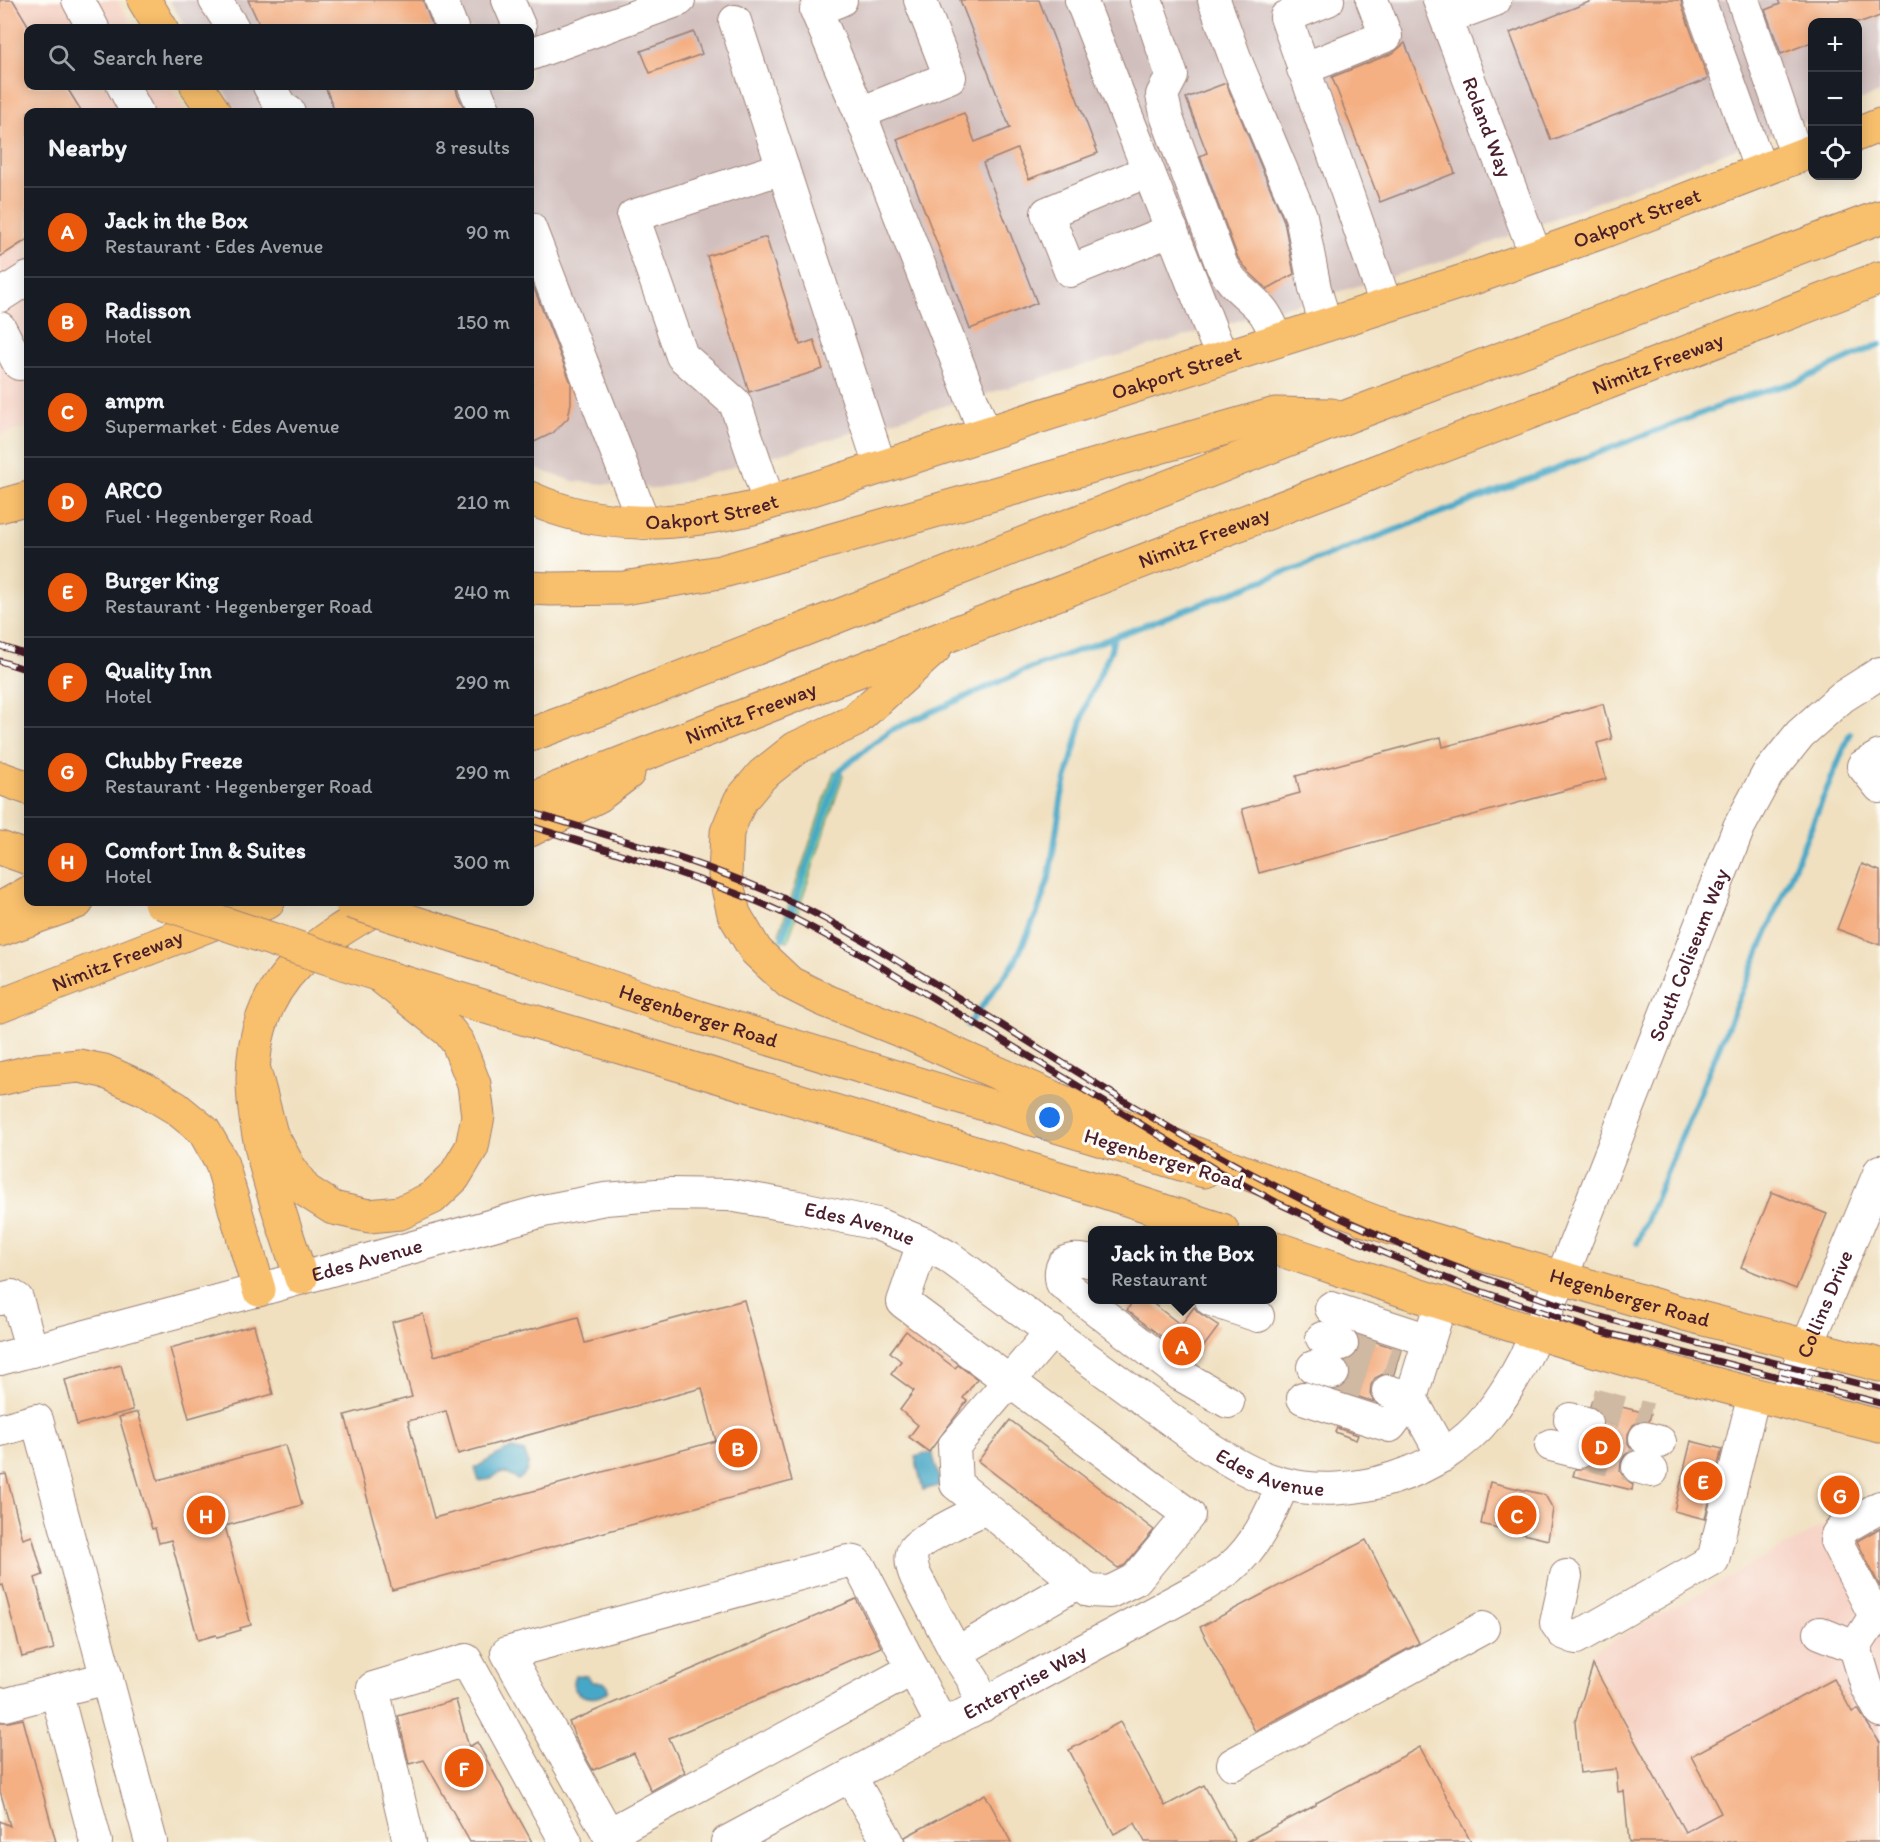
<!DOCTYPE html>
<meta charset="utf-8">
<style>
body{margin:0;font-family:Itim,sans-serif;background:#20242c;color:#f1f3f6}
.controls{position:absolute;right:18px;top:18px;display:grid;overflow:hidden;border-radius:12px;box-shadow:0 3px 15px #0003}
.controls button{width:54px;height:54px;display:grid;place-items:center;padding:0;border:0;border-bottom:2px solid #363941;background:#171b24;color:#f1f3f6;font:30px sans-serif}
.you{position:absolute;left:1050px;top:1118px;width:21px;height:21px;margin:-15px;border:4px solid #fff;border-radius:50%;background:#1a73e8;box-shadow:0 0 0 9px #1a73e833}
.badge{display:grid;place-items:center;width:39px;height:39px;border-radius:50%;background:#ea580c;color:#fff;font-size:20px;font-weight:700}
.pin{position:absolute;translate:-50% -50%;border:3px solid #fff;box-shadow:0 2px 6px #0006}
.popup{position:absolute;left:1088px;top:1226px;width:189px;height:78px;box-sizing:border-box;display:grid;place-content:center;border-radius:12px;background:#171b24;filter:drop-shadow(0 2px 4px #0005);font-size:20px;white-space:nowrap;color:#9ea1a6}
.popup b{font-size:22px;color:#f1f3f6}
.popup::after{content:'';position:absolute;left:50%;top:100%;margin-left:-12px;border:12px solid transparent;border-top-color:#171b24}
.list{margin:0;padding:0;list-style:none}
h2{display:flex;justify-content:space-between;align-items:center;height:78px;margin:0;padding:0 24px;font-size:26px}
h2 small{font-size:20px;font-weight:400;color:#9ea1a6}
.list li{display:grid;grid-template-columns:39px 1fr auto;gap:18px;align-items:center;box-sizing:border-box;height:90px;padding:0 24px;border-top:2px solid #363941}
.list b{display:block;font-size:22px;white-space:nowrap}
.list p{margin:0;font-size:20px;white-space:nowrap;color:#9ea1a6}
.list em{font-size:20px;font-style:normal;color:#9ea1a6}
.icon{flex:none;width:33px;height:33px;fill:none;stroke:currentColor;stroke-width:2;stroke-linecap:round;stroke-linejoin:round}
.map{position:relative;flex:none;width:1880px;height:1842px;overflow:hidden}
.search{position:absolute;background:#171b24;box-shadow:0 3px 15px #0003;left:24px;top:24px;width:510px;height:66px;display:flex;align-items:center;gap:15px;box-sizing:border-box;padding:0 21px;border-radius:12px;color:#9ea1a6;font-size:22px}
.panel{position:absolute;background:#171b24;box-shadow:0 3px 15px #0003;left:24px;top:108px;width:510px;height:798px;border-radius:12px}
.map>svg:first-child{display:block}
.built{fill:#f6d2c4}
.industrial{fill:#d1bfbe}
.green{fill:#80d89d;stroke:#657c64;stroke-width:1.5}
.water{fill:#47a7c6;stroke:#486378;stroke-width:1.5}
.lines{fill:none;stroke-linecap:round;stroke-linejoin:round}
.stream{stroke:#47a7c6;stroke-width:6}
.building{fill:#f4af82;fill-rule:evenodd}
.minor-tunnel{stroke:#cfb9a2;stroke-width:32;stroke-dasharray:32 16;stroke-linecap:butt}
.minor-casing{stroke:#9d8076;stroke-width:34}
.major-casing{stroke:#9d8076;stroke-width:35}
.highway-casing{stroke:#9d8076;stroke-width:35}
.minor{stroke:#fff;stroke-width:32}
.major{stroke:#f8bf6c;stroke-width:33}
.highway{stroke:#f8bf6c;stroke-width:33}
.rail-casing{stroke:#4a1f2b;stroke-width:7}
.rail{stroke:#fdfcf7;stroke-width:4.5;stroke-dasharray:14;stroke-linecap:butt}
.major-bridge-casing{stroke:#9d8076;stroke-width:35;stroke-linecap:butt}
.major-bridge{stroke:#f8bf6c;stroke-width:33}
.labels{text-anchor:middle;stroke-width:6;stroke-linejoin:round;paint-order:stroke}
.street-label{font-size:21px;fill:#4a1f2b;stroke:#fdfcf7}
</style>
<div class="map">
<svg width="1880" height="1842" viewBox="0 0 1880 1842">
<rect width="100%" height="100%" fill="#fdfcf7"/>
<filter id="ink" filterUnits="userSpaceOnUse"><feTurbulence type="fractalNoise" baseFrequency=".0167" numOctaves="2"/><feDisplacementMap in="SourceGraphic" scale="12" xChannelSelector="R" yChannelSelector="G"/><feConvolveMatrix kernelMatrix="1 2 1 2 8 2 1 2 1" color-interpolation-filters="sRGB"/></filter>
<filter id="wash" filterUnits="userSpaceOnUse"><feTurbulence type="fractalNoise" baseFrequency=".008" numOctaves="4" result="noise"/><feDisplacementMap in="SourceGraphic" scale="24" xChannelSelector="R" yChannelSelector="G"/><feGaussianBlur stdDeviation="1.35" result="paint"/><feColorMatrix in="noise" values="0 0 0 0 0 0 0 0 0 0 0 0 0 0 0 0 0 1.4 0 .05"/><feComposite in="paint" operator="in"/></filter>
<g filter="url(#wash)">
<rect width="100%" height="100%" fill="#f0e0c0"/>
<g class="built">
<path d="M 0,0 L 117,0 L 134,28 L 28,28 L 28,86 L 170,86 L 186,112 L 28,112 L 28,427 L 0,435 Z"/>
<path d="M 1880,1494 L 1880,1842 L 1692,1842 L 1589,1654 Z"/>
</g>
<path class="industrial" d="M 169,0 L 1880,0 L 1880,93 L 1858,101 L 1858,22 L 1812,22 L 1812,119 L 1444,261 L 658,489 L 573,481 L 530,467 L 530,112 L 237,112 L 221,86 L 530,86 L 530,28 L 187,28 Z"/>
<path class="green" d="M 840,770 L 843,776 L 788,941 L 782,939 L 779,934 L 834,772 Z"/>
<g class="water">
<path d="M 512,1449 L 524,1452 C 531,1464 529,1473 518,1480 L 506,1473 L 499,1473 L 491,1479 L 479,1481 L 475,1468 L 504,1451 Z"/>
<path d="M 932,1452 L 941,1485 L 923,1490 L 915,1457 Z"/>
<path d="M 575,1675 L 587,1676 L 592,1682 L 603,1682 L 607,1685 L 608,1690 C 597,1705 565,1696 575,1675 Z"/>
</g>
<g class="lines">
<g class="stream">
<path d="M 782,939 L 840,770 L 891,730 L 1023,671 L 1114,637"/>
<path d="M 968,1025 L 1015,962 L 1037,913 L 1049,878 L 1062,795 L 1086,705 L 1111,650 L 1114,637 L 1747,396 L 1797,382 L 1880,344"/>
<path d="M 1637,1243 L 1850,734"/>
</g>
</g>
<g id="blocks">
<g class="building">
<path d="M 0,0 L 13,0 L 28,25 L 28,86 L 66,86 L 82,112 L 28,112 L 28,239 L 0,257 Z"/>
<path d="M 248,0 L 423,0 L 433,28 L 261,28 Z"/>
<path d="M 960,0 L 1039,0 L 1098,153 L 1029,179 L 1017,149 L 983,163 L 1037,303 L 970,329 L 897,139 L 964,113 L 975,142 L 1010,128 Z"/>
<path d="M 1594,0 L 1681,0 L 1682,6 L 1708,79 L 1551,140 L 1510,33 Z"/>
<path d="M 1778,0 L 1880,0 L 1880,16 L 1864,22 L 1812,22 L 1812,42 L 1781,54 L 1765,10 L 1780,4 Z"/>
<path d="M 694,32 L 702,54 L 650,73 L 641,51 Z"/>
<path d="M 1405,43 L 1455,173 L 1380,202 L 1332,77 L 1393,53 Z"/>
<path d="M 1226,83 L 1284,221 L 1294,274 L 1267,289 L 1249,272 L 1238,258 L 1200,156 L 1207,153 L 1186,98 Z"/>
<path d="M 325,86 L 456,86 L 457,93 L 466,112 L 335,112 Z"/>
<path d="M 766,237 L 800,345 L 814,340 L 823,369 L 749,392 L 707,256 Z"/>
<path d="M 530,278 L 571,383 L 571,403 L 568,418 L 553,433 L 530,444 Z"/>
<path d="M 1603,704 L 1612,739 L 1597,743 L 1606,779 L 1259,873 L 1242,809 L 1300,793 L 1296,776 L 1441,737 L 1443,747 Z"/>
<path d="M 1862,864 L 1880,871 L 1880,945 L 1837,929 Z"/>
<path d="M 1772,1192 L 1827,1214 L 1796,1289 L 1741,1267 Z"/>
<path d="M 1134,1299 L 1147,1299 L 1181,1325 L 1194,1307 L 1198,1312 L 1219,1326 L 1193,1361 L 1127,1310 Z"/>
<path d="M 744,1300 L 792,1481 L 392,1590 L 345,1415 L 412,1397 L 392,1322 L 423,1314 L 434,1356 L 578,1317 L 585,1343 ZM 702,1388 L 716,1441 L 434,1518 L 408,1421 L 446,1411 L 458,1454 Z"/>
<path d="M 254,1325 L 273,1394 L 189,1418 L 170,1348 Z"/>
<path d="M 906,1331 L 955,1368 L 958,1365 L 977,1379 L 963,1398 L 967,1401 L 929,1452 L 909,1437 L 918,1425 L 900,1410 L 914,1391 L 891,1374 L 901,1361 L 890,1352 Z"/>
<path d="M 1357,1336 L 1401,1350 L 1394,1374 L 1383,1374 L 1375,1378 L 1371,1385 L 1370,1394 L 1374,1402 L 1338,1390 L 1345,1386 L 1350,1379 L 1351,1369 L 1347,1361 L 1354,1357 L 1359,1350 L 1360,1340 Z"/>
<path d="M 121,1365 L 133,1410 L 77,1425 L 65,1380 Z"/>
<path d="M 1592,1400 L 1651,1414 L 1649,1421 L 1640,1421 L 1633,1425 L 1628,1434 L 1628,1443 L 1632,1450 L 1625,1455 L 1621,1462 L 1620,1471 L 1625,1479 L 1633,1484 L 1632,1490 L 1573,1476 L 1575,1469 L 1583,1469 L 1591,1465 L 1597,1456 L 1596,1447 L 1592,1440 L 1599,1435 L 1603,1428 L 1603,1419 L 1599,1411 L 1590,1406 Z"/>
<path d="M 138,1412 L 158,1480 L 285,1445 L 302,1505 L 225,1526 L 251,1625 L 240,1628 L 241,1630 L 217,1637 L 216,1635 L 198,1640 L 171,1540 L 159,1543 L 155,1528 L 152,1529 L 119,1417 Z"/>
<path d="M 1010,1420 L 1154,1530 L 1125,1565 L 1118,1568 L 978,1461 Z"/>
<path d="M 1337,1428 L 1358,1435 L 1356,1440 L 1335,1432 Z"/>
<path d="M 1691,1441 L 1722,1449 L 1705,1519 L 1674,1511 Z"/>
<path d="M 6,1474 L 23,1539 L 32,1536 L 43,1575 L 35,1578 L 54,1649 L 22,1657 L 3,1585 L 0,1586 L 0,1475 Z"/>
<path d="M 1490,1482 L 1545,1495 L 1553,1509 L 1548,1540 L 1481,1524 Z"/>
<path d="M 1880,1528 L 1880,1587 L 1857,1541 Z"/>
<path d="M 1366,1540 L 1419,1643 L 1255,1731 L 1200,1627 Z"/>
<path d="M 856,1599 L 881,1647 L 669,1738 L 685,1772 L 651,1791 L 634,1753 L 593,1770 L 578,1743 L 569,1722 Z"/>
<path d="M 1593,1665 L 1685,1832 L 1721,1813 L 1691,1756 L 1834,1679 L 1852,1712 L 1858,1709 L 1880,1743 L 1880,1842 L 1629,1842 L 1624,1791 L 1618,1792 L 1616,1769 L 1580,1773 L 1575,1722 Z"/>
<path d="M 456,1700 L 469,1747 L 477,1742 L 532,1842 L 470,1842 L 424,1760 L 409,1764 L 398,1716 Z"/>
<path d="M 23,1719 L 56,1842 L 0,1842 L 0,1821 L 10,1826 L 0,1791 L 0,1722 L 9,1722 Z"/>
<path d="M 1120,1722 L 1165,1806 L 1204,1785 L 1235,1842 L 1145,1842 L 1135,1823 L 1114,1834 L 1069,1750 Z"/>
<path d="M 1420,1747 L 1471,1842 L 1245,1842 L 1316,1805 L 1316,1803 Z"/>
<path d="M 985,1794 L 1011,1842 L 906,1842 L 905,1837 Z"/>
</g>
</g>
</g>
<g filter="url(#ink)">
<use href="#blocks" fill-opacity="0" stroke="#9d8076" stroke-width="1.5"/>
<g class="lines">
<g class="minor-tunnel">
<path d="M 1342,1344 L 1397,1362"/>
<path d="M 1333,1373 L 1388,1391"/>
<path d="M 1591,1404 L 1649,1419"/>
<path d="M 1579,1452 L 1638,1467"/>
</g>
<g class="minor-casing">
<g id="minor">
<path d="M 78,0 L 93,28"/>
<path d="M 215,0 L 233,28"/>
<path d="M 441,0 L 452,28"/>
<path d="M 508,0 L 520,28"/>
<path d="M 841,0 L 816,10 L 860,113 L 985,433"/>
<path d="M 1081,0 L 1222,358"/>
<path d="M 1146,0 L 1172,76 L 1162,95 L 1167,118 L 1222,266 C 1233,287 1247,293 1262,310 C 1269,318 1273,330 1278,340"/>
<path d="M 1214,0 L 1238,66 L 1301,216 L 1315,289 L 1326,325"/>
<path d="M 1328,0 L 1286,17 L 1386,305"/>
<path id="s1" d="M 1439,0 L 1536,256"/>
<path d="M 1699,0 L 1761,171"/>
<path d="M 1743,0 L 1797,157"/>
<path d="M 1446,18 L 1495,0"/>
<path d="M 735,21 L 880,466"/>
<path d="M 530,51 L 531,54 L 679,0"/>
<path d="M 1303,69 L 1386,36 L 1372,0"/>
<path d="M 123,86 L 137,112"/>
<path d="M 269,86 L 281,107 L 289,112"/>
<path d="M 474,86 L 485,112"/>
<path d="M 860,113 L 950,77 L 920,0"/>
<path d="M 1148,171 L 1047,213 L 1070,271 L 1172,230"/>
<path d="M 530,228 L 644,523"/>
<path d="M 0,296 L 28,278"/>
<path d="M 0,328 L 19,364"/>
<path d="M 769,502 L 735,403 L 682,356 L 633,216 L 783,168"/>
<path d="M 1880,756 L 1863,766 L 1880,787"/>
<path d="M 923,1243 L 903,1302 L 1189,1515 L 1136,1579 L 1110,1592 L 1089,1591 L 956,1484 L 954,1446 L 1052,1331"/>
<path d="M 1092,1262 C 1073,1257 1056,1258 1062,1283 L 1181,1375 L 1228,1402"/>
<path d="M 0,1299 L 12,1296 L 17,1299 L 32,1351"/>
<path d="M 1211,1300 L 1258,1316"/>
<path d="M 1441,1302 L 1411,1398 L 1443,1456"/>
<path d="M 1331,1308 L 1429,1340"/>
<path d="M 1322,1338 L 1342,1344"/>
<path id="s2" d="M 0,1359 L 259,1290 L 543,1211 L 605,1199 L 670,1194 L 729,1195 L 793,1206 L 877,1224 L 923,1243 L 949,1257 L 1208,1447 C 1231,1462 1254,1476 1281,1483 C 1351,1502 1443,1473 1488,1416 C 1520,1376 1540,1326 1561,1279 L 1739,827 L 1767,775 L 1800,734 L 1842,697 L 1880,673"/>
<path d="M 1313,1367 L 1333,1373"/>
<path d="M 1303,1398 L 1390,1426 L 1411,1398 L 1388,1391"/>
<path id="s3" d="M 1784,1402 L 1880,1171"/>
<path d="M 1570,1419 L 1586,1423"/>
<path d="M 0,1430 L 37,1420 L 151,1842"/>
<path d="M 1645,1438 L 1660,1442"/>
<path d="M 1551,1445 L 1579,1452"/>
<path d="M 1638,1467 L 1652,1471"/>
<path d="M 1880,1507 L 1842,1529 L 1837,1535 L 1836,1541 L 1875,1616 L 1855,1647 L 1867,1687 L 1880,1711"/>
<path d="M 1566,1576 L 1556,1623 L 1563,1633 L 1576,1638 L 1713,1560 L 1754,1394"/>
<path d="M 1820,1633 L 1855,1647"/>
<path d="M 956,1653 L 1079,1582"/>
<path d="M 56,1691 L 107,1678"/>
<path d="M 0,1703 L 4,1705 L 56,1691 L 96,1842"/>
<path d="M 982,1706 L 974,1681 L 956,1653 L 916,1577 C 912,1568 909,1557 914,1549 C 922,1538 971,1515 986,1508"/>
<path d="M 1233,1764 L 1483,1628"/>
<path d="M 850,1776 L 888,1842"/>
<path d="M 609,1834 L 913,1669"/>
<path d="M 409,1842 L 373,1688 L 466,1660 L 566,1842"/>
<path d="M 613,1842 L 507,1653 L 848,1561 L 855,1562 L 861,1569 L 943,1727"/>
<path id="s4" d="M 727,1842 L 1203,1586 C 1212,1580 1222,1575 1230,1568 C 1256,1547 1271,1513 1283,1484"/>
</g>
</g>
<g class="major-casing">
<g id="major">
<path d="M 144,0 L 161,28"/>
<path d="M 197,86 L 214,112"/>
<path d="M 1858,134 L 1880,125"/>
<path id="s5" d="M 530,498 C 601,531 679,526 753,508 L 1476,277 L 1599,233 L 1812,151"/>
<path d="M 0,778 L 28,788"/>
<path d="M 0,848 L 28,858"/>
<path id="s6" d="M 524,958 L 698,1017 L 1204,1171"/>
<path d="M 379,975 L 1102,1191 L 1222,1230"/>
<path id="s7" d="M 1365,1220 L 1685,1314 L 1880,1365"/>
<path d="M 1272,1247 C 1360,1276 1448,1306 1537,1333 C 1650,1368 1765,1398 1880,1426"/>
</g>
</g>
<g class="highway-casing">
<g id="highway">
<path d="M 0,506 L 28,498"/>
<path d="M 530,588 L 551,589 L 624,588 L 720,572 L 1275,414 L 1332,415"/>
<path d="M 935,648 L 854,721 L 796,748 L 762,775 L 740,801 L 727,832 L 725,875 L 734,914 L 756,951 L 790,983 L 824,1000 L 912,1035 L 1081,1110 L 1393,1229"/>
<path d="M 530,735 L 606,707 L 1351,415 L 1880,217"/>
<path id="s8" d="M 530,799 L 950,635 L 1880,278"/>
<path d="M 530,830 L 598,796 L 628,773"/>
<path d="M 0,909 L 28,893"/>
<path d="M 0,930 L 77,902"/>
<path id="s9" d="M 0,1006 L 268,902"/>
<path d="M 254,1070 L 271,1134 L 289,1167 L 305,1190 L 333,1208 L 369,1216 L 400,1213 L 432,1198 L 454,1177 L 472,1147 L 478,1116 L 474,1084 L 458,1043 L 449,1031 L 379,975"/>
<path d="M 0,1079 L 38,1070 L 79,1066 L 104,1071 L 146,1090 L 176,1108 L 204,1131 L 221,1161 L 259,1290"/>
<path d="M 301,1278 C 271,1183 212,1048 297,964 C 324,938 356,920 387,902"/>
</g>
</g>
<use href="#minor" class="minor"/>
<use href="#major" class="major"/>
<use href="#highway" class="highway"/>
<g class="rail-casing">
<g id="rail">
<path d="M 0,646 L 28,655"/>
<path d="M 0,661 L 28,670"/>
<path d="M 530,812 C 619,839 711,864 796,904 C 852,931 904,965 957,997 C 1070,1067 1183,1141 1303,1200 C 1389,1242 1479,1279 1571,1308 C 1673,1339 1777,1363 1880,1389"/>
<path d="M 530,826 C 601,848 673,869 743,896 C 784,911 823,934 862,955 L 1218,1171 L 1280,1204 L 1382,1252 L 1468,1287 L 1599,1331 L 1880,1403"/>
</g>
</g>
<use href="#rail" class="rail"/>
<g class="major-bridge-casing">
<g id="major-bridge">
<path d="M 160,902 L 379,975"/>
<path d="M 351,902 L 524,958"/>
</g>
</g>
<use href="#major-bridge" class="major-bridge"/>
</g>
</g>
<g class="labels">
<g class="street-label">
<text dy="7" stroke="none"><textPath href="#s1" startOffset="136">Roland Way</textPath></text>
<text dy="7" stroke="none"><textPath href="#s5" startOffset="1158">Oakport Street</textPath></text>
<text dy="7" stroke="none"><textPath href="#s8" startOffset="1209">Nimitz Freeway</textPath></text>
<text dy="7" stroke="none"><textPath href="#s5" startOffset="672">Oakport Street</textPath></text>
<text dy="7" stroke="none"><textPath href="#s5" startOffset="186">Oakport Street</textPath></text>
<text dy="7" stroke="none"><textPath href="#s8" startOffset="723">Nimitz Freeway</textPath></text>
<text dy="7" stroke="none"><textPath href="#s8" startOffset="237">Nimitz Freeway</textPath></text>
<text dy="7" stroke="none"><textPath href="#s2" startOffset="2116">South Coliseum Way</textPath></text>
<text dy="7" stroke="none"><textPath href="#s9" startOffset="126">Nimitz Freeway</textPath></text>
<text dy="7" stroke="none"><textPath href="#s6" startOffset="184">Hegenberger Road</textPath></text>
<text transform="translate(1164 1159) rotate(17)" y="7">Hegenberger Road</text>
<text dy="7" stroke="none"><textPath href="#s2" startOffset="884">Edes Avenue</textPath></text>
<text dy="7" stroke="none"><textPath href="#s2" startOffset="380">Edes Avenue</textPath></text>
<text dy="7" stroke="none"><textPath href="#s7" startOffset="276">Hegenberger Road</textPath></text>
<text dy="7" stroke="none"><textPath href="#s3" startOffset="106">Collins Drive</textPath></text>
<text dy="7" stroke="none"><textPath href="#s2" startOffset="1370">Edes Avenue</textPath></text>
<text dy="7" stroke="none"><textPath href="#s4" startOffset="338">Enterprise Way</textPath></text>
</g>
</g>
</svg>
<div class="controls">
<button>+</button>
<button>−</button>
<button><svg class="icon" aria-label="locate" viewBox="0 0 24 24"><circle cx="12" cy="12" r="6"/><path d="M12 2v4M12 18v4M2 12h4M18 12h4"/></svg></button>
</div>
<div class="you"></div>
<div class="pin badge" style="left:1182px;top:1346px">A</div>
<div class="popup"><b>Jack in the Box</b>Restaurant</div>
<div class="pin badge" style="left:738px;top:1448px">B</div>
<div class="pin badge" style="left:1517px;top:1515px">C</div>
<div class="pin badge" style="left:1601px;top:1446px">D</div>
<div class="pin badge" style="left:1703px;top:1481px">E</div>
<div class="pin badge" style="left:464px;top:1768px">F</div>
<div class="pin badge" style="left:1840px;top:1495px">G</div>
<div class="pin badge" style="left:206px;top:1515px">H</div>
<div class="search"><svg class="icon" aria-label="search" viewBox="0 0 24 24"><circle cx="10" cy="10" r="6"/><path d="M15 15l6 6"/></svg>Search here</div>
<section class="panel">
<h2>Nearby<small>8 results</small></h2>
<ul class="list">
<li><span class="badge">A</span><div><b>Jack in the Box</b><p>Restaurant · Edes Avenue</p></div><em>90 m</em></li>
<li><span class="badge">B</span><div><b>Radisson</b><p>Hotel</p></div><em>150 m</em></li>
<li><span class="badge">C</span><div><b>ampm</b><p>Supermarket · Edes Avenue</p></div><em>200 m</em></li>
<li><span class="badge">D</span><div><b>ARCO</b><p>Fuel · Hegenberger Road</p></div><em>210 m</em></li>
<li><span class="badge">E</span><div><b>Burger King</b><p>Restaurant · Hegenberger Road</p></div><em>240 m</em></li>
<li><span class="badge">F</span><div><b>Quality Inn</b><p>Hotel</p></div><em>290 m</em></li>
<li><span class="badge">G</span><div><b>Chubby Freeze</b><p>Restaurant · Hegenberger Road</p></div><em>290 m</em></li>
<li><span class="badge">H</span><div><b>Comfort Inn &amp; Suites</b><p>Hotel</p></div><em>300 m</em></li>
</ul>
</section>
</div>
